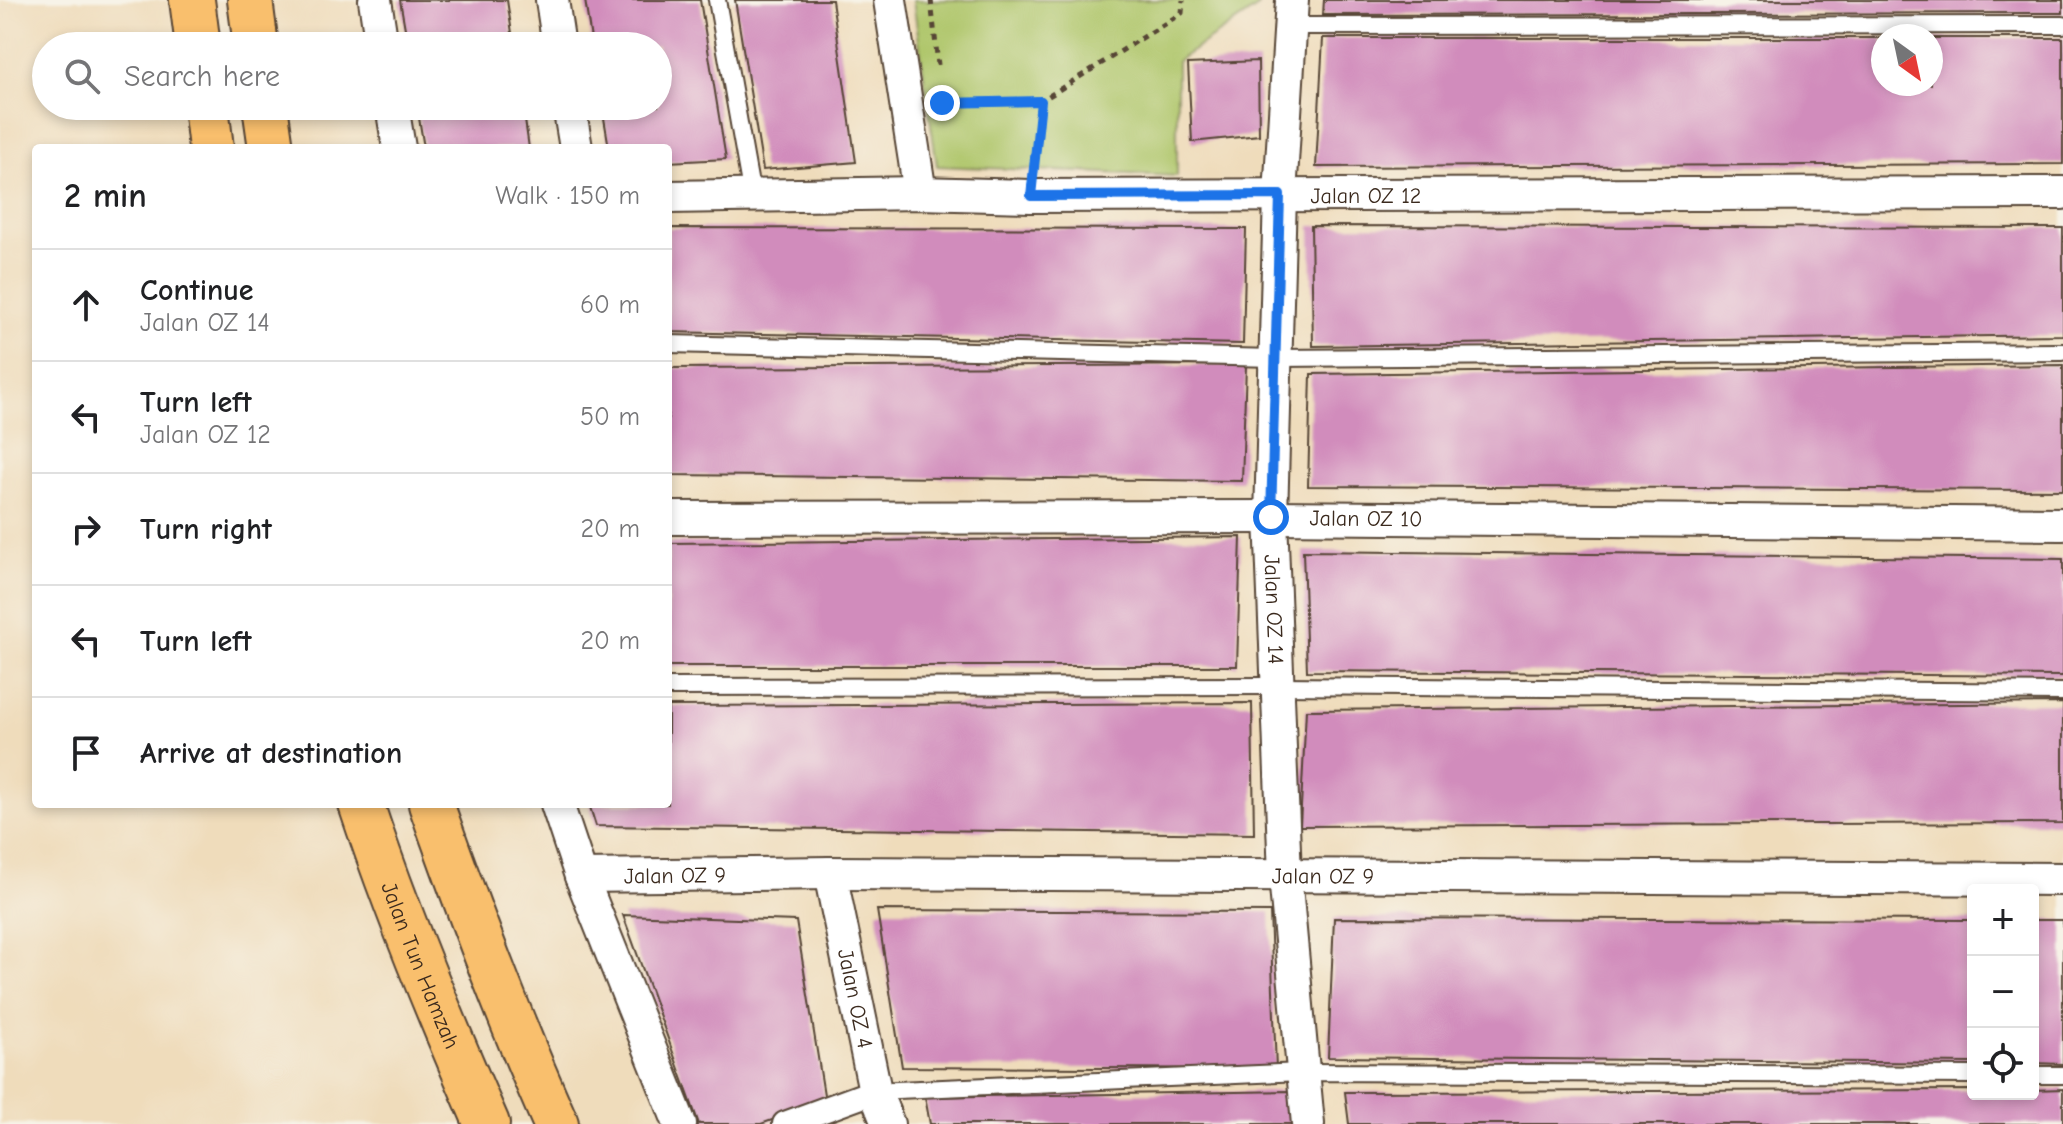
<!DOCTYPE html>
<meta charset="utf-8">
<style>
body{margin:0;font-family:"Comic Neue",sans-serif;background:#f2f2f2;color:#202124}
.controls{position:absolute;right:24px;bottom:24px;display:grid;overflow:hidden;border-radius:8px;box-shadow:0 4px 12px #0003}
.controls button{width:72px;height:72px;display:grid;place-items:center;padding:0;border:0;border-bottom:2px solid #e0e0e0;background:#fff;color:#202124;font:40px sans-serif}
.compass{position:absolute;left:1871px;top:24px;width:72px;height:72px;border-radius:50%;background:#fff;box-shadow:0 4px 12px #0003;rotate:147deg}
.stop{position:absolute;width:24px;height:24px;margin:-18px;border:6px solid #1a73e8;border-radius:50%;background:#fff}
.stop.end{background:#1a73e8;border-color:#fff;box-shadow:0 2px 8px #0008}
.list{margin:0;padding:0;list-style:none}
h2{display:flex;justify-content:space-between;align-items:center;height:104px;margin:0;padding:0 32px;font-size:34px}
h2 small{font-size:26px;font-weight:400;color:#757577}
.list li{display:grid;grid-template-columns:52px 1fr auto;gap:24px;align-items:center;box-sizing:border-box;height:112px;padding:0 32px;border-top:2px solid #e0e0e0}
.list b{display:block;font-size:30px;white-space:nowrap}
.list p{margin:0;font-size:26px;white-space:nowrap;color:#757577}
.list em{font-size:26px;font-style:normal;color:#757577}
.icon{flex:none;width:44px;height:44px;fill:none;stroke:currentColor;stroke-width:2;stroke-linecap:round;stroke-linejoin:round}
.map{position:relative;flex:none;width:2063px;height:1124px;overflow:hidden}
.search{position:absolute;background:#fff;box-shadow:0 4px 12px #0003;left:32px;top:32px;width:640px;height:88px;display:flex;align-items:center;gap:20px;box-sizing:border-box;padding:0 28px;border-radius:44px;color:#757577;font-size:30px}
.panel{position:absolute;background:#fff;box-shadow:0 4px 12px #0003;left:32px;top:144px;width:640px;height:664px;border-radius:8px}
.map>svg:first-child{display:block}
.green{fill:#afc66b;stroke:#757844;stroke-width:2}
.building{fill:#d18cbc}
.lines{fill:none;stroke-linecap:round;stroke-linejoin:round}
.service-casing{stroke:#564536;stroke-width:20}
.pedestrian-casing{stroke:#564536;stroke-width:28}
.minor-casing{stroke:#564536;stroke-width:36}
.primary-casing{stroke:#564536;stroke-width:48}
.path{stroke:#564536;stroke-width:5;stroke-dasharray:6 6;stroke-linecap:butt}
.service{stroke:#fff;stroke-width:16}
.pedestrian{stroke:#fff;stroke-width:24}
.minor{stroke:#fff;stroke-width:32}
.primary{stroke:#f9bf6d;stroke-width:44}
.route{stroke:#1a73e8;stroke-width:10}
.labels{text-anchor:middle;stroke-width:6;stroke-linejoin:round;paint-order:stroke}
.street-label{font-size:22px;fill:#3b2a1e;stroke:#f7f3e8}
</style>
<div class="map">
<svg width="2063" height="1124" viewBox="0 0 2063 1124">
<rect width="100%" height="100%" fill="#f7f3e8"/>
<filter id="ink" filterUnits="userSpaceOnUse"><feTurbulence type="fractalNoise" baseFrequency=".0125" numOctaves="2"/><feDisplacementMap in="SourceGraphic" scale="16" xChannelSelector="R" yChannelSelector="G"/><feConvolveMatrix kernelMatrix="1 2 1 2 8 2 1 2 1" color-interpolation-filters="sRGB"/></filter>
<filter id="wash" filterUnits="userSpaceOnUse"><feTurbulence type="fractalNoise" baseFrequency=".006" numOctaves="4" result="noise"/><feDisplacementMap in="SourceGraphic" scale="32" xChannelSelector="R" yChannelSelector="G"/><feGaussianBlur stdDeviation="1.8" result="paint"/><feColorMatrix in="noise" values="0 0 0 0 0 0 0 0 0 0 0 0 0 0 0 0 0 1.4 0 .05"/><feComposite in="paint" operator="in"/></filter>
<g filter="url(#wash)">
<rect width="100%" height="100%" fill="#efdcbb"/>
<path class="green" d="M 913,0 L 1258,0 L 1258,7 L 1177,61 L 1177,176 L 937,166 Z"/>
<g id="blocks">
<g class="building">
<path d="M 400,0 L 507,0 L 514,46 L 408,46 Z"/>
<path d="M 585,0 L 700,0 L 726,159 L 668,162 L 668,148 L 609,148 L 602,106 L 658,106 L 658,46 L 592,46 Z"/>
<path d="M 735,0 L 832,0 L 856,162 L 763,170 Z"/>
<path d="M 1324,0 L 2063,0 L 2063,13 L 1323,15 Z"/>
<path d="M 1323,38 L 1883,38 L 1883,84 L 1931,84 L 1931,38 L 2063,38 L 2063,164 L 1316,167 Z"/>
<path d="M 1258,61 L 1259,135 L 1192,142 L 1188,64 Z"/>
<path d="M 417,106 L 523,106 L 529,148 L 424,148 Z"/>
<path d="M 1311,226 L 2063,228 L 2063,335 L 1313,346 Z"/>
<path d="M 668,228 L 1246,229 L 1243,344 L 668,332 Z"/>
<path d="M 1246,365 L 1242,481 L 668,475 L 668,368 Z"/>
<path d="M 2063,365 L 2063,490 L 1308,486 L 1311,374 Z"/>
<path d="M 1241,537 L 1237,666 L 668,666 L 668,543 Z"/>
<path d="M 1303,551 L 2063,559 L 2063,676 L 1307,671 Z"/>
<path d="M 1252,703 L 1254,834 L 596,826 L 589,804 L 668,804 L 668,706 Z"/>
<path d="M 2063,703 L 2063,823 L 1300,826 L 1306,710 Z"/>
<path d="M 877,910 L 1270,912 L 1276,1069 L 902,1067 Z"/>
<path d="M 623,915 L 796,921 L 825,1101 L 761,1124 L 699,1124 Z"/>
<path d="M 1334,918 L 1973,920 L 1973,1063 L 1328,1057 Z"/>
<path d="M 2033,920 L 2063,920 L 2063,1064 L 2033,1063 Z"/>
<path d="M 2063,1089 L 2063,1124 L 1349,1124 L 1345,1092 L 1973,1090 L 1973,1094 L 2033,1094 L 2033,1090 Z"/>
<path d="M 1289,1091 L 1292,1124 L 930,1124 L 925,1097 Z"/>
</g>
</g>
</g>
<g filter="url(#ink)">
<use href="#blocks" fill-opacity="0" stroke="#564536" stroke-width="2"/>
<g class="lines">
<g class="service-casing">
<g id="service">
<path d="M 717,0 L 752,196"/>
<path d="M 1291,26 L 2063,25"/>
<path d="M 668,344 L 1275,358 L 2063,352"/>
<path d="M 668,687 L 1277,686 L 2063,692"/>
<path d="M 2033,1075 L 2063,1075"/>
<path d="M 875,1091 L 1302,1072 L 1973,1075"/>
</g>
</g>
<g class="pedestrian-casing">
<path id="pedestrian" d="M 785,1124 L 875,1091"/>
</g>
<g class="minor-casing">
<g id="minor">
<path d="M 375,0 L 382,46"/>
<path d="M 552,0 L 559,46"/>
<path d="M 890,0 L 920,193"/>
<path id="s1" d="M 1292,0 L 1280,195 L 1271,517 L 1285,876 L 1308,1124"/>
<path d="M 392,106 L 399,148"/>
<path d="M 569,106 L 576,148"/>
<path id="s2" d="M 668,197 L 920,193 L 1031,196 L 2063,193"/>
<path id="s3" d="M 668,518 L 1271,517 L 2063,524"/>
<path d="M 557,804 L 581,876 L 680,1124"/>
<path id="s4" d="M 830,873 L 875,1091 L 888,1124"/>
<path id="s5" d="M 581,876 L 830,873 L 2063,879"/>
</g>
</g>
<g class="primary-casing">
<g id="primary">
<path d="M 192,0 L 198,46"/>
<path d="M 250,0 L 256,46"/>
<path d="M 206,106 L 211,148"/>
<path d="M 265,106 L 271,148"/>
<path id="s6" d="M 361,804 C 397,913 441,1019 487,1124"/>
<path d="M 431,804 C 469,912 509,1019 556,1124"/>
</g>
</g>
<g class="path">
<path d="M 931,0 L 938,65"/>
<path d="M 942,102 L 1041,101 L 1182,13 L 1183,0"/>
<path d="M 1035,163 L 1041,101"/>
</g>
<use href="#service" class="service"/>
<use href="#pedestrian" class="pedestrian"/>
<use href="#minor" class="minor"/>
<use href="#primary" class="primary"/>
</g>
</g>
<g class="lines" filter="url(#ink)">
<path class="route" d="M 942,103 L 1041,101 L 1031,196 L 1280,195 L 1271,517"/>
</g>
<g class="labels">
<g class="street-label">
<text dy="8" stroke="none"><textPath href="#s2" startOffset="698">Jalan OZ 12</textPath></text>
<text dy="8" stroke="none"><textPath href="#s3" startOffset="698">Jalan OZ 10</textPath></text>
<text dy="8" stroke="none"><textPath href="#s1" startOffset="610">Jalan OZ 14</textPath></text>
<text dy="8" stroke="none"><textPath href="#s5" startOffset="94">Jalan OZ 9</textPath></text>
<text dy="8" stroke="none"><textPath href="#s5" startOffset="742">Jalan OZ 9</textPath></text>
<text dy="8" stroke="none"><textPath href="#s6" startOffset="172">Jalan Tun Hamzah</textPath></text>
<text dy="8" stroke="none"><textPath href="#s4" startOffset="128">Jalan OZ 4</textPath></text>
</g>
</g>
</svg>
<div class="controls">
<button>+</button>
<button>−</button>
<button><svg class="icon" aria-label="locate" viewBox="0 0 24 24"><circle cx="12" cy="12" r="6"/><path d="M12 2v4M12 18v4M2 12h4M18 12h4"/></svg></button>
</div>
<svg class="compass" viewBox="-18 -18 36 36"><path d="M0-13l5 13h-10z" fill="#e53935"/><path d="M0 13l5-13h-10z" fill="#757577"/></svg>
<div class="stop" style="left:1271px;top:517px"></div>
<div class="stop end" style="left:942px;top:103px"></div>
<div class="search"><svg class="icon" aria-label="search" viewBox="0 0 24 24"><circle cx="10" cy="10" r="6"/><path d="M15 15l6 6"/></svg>Search here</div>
<section class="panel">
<h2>2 min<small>Walk · 150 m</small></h2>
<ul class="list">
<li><svg class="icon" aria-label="ahead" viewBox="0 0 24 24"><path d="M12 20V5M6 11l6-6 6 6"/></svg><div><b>Continue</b><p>Jalan OZ 14</p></div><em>60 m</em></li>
<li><svg class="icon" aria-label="left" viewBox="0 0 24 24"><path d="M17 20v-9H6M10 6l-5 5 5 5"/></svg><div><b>Turn left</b><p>Jalan OZ 12</p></div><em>50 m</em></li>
<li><svg class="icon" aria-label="right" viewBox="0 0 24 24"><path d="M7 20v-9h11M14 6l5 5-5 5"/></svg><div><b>Turn right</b></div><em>20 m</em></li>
<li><svg class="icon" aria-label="left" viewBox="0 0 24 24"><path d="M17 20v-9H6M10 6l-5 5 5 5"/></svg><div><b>Turn left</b></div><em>20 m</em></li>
<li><svg class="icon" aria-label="arrive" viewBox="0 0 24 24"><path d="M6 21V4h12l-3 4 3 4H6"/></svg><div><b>Arrive at destination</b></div></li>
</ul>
</section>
</div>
